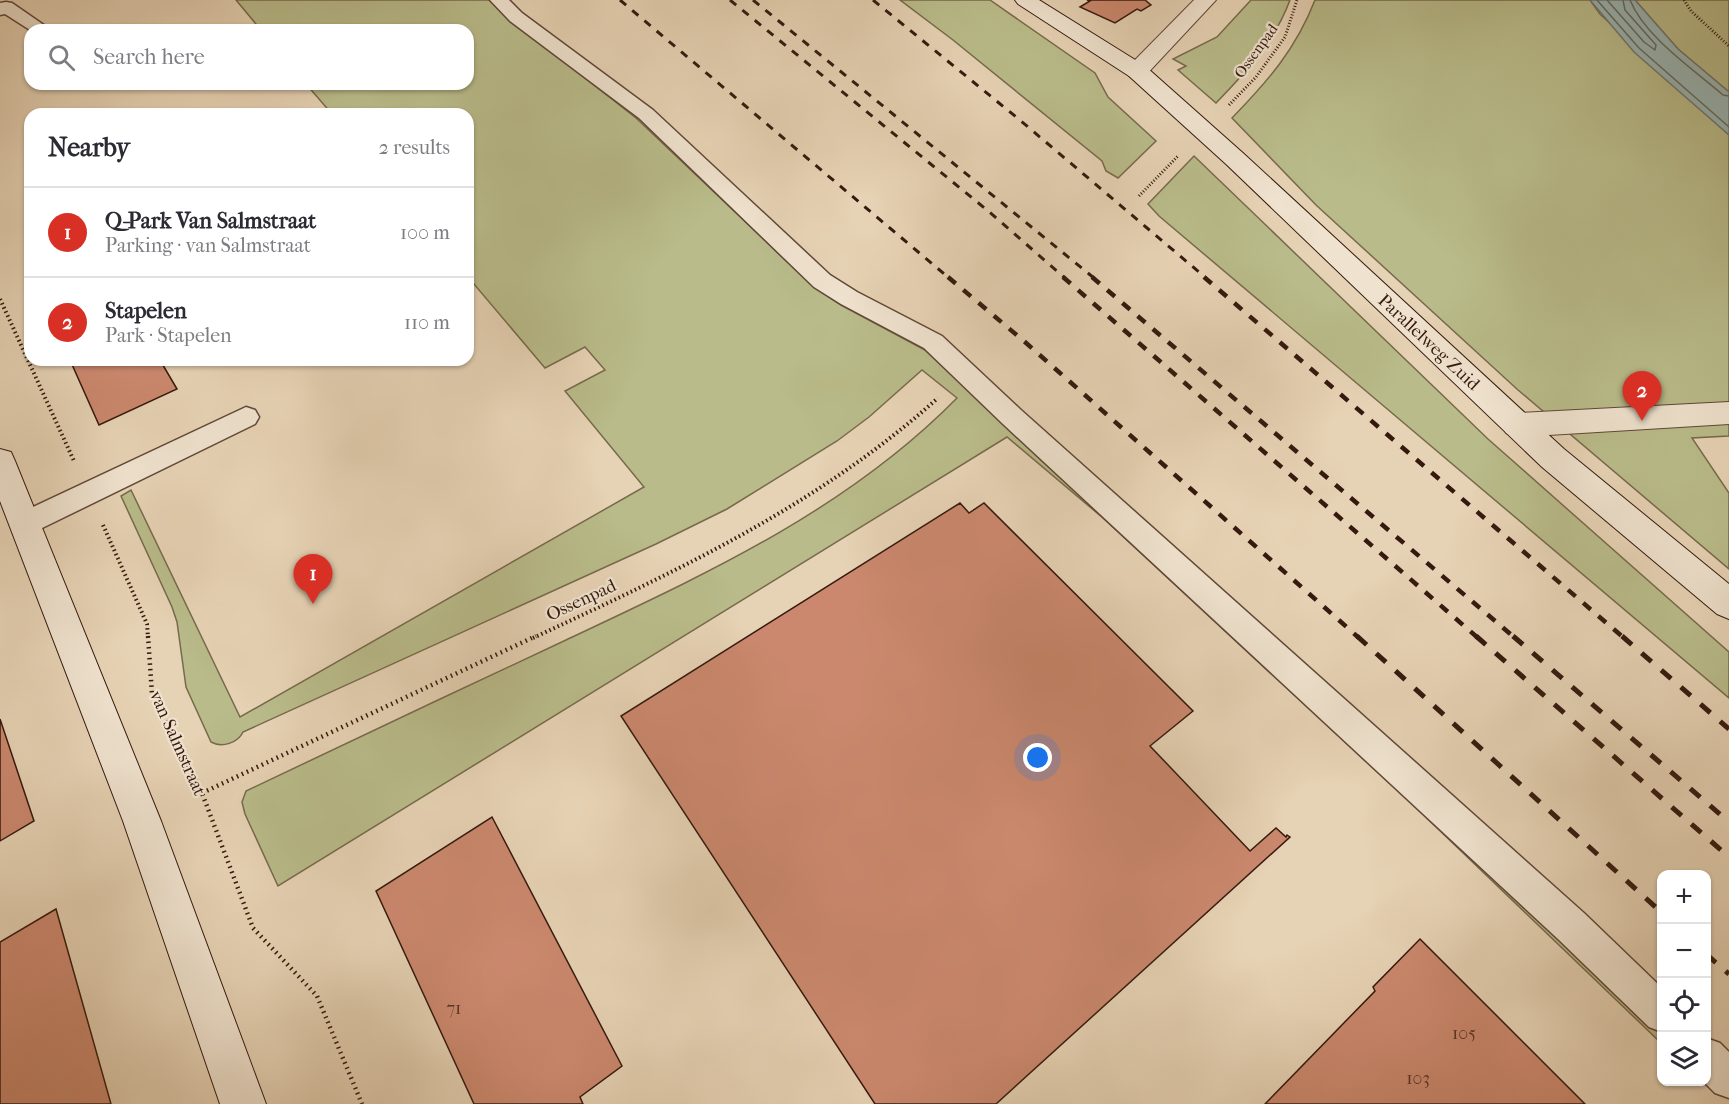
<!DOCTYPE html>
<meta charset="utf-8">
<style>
body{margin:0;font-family:"IM FELL French Canon",serif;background:#f2f2f3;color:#2b2b33}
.controls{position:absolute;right:18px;bottom:18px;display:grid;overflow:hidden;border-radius:12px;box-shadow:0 2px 4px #0004}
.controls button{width:54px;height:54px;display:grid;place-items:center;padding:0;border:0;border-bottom:2px solid #e1e1e2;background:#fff;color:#2b2b33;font:30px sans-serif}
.you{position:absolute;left:1038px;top:758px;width:21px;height:21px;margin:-15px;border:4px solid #fff;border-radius:50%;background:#1a73e8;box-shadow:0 0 0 9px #1a73e833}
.badge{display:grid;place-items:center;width:39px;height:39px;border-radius:50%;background:#d93025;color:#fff;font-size:20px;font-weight:700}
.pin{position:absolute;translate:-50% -50px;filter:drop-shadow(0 2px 3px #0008)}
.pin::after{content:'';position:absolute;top:32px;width:21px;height:18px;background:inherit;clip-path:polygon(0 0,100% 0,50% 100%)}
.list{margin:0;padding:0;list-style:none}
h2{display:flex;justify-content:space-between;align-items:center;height:78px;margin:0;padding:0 24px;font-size:26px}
h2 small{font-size:20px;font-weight:400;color:#7c7c81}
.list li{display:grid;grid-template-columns:39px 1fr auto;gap:18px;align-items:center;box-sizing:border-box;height:90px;padding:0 24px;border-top:2px solid #e1e1e2}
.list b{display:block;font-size:22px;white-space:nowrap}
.list p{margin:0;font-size:20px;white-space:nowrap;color:#7c7c81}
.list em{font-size:20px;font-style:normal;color:#7c7c81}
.icon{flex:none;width:33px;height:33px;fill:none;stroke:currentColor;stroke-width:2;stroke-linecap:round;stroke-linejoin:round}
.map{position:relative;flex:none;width:1729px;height:1104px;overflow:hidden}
.search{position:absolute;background:#fff;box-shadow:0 2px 4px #0004;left:24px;top:24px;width:450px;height:66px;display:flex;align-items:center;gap:15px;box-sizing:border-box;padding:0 21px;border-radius:18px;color:#7c7c81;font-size:22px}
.panel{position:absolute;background:#fff;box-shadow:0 2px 4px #0004;left:24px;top:108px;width:450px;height:258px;border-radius:18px}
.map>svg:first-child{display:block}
.green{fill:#b9bb8a;stroke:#776a4c;stroke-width:1.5}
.water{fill:#98b6b5;stroke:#707773;stroke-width:1.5}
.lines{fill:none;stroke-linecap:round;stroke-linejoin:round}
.shore{stroke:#666862;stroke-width:1.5}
.building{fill:#cb886e;stroke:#35190f;stroke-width:1.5}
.lane-casing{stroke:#614738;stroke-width:3}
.street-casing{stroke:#614738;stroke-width:2}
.secondary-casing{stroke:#35190f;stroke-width:2}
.path-far2{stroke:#35190f;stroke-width:3;stroke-dasharray:1 2;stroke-linecap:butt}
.path-far1{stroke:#35190f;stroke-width:4;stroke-dasharray:1.5 3;stroke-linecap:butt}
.path{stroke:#35190f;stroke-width:4.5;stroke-dasharray:1.5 4;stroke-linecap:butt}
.lane{fill:#efe2ce;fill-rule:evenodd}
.street{fill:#efe2ce;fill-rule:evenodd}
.secondary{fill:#efe2ce;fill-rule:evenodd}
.rail-far2{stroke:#35190f;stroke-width:3;stroke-dasharray:8 8;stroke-linecap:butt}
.rail-far1{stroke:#35190f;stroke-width:4.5;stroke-dasharray:10 10;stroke-linecap:butt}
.rail{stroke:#35190f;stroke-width:5;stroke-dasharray:13 13;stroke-linecap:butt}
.labels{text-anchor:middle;stroke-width:4.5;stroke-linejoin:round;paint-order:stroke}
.far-street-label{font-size:15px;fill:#35190f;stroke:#efe2ce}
.street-label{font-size:18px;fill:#35190f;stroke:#efe2ce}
.near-number-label{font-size:18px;fill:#5a3527}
</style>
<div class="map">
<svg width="1729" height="1104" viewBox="0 0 1729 1104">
<rect width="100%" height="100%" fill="#e6d2b4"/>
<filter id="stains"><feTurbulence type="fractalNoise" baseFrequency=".00333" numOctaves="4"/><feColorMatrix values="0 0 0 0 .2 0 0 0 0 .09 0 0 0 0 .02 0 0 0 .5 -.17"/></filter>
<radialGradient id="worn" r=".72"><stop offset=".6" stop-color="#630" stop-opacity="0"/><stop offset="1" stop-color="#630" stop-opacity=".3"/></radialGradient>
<g class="green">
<path d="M 236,0 L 490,0 L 510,19 L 636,118 L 814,287 L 841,305 L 925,350 L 1661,1028 L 1661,1043 L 1408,800 L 1103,518 L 1007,437 L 278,886 L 245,814 L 242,802 L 246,791 C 353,740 459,690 566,640 C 706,574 847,510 957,398 L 922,370 L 869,417 L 837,441 L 727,509 L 656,544 L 243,732 C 238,743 222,748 211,742 L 186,687 L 177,622 L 172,607 L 121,496 L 131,490 L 240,717 L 644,487 L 565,391 L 605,370 L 585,347 L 545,368 L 468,277 L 468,114 L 332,114 L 306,84 L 468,84 L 468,30 L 261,30 Z"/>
<path d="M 900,0 L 990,0 L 1095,73 L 1108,97 L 1156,141 L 1118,178 L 1106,171 L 1102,161 L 953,40 Z"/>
<path d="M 1251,0 L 1290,0 C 1275,41 1246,72 1216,103 L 1178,70 L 1186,66 L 1173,59 L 1217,37 Z"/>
<path d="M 1315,0 L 1590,0 L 1600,14 L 1729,135 L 1729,436 L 1692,438 L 1729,493 L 1729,569 L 1518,390 L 1316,205 L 1232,118 C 1268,81 1296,49 1315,0 Z"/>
<path d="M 1635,0 L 1729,0 L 1729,92 L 1678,49 Z"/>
<path d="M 1194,156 L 1488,439 L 1729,652 L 1729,698 L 1159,216 L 1148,204 Z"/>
</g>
<path class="water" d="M 1590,0 L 1635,0 L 1678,49 L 1729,92 L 1729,135 L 1634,52 Z"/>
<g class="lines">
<g class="shore">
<path d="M 1597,0 L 1639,48 L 1729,127"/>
<path d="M 1607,0 L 1644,42 L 1655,50 L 1656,45 L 1625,10 L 1623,0"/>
<path d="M 1630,0 C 1645,37 1693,69 1723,95 L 1729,96"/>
</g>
</g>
<g class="building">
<path d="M 1087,0 L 1145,0 L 1151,5 L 1141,11 L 1137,9 L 1115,23 L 1080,7 L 1090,1 Z"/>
<path d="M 70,360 L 160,360 L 177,389 L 99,425 Z"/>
<path d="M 960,503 L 969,513 L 984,503 L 1193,711 L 1150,746 L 1250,851 L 1276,828 L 1286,837 L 1287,835 L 1290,837 L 996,1104 L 875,1104 L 621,716 Z"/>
<path d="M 0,719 L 34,821 L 0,841 Z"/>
<path d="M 492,817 L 622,1066 L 580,1097 L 583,1104 L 474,1104 L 376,891 Z"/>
<path d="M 56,909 L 111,1104 L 0,1104 L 0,942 Z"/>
<path d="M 1420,939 L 1585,1104 L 1265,1104 L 1375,991 L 1373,987 Z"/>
</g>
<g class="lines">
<g class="lane-casing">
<g id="lane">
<path d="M 490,0 L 509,0 L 522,13 L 653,110 L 830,275 L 857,292 L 942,336 L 1021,410 L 1584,913 L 1662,988 L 1662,1032 L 1649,1027 L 1558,939 L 1003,424 L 924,348 L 841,304 L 814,287 L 639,118 L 510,21 Z"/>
<path d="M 6,2 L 12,3 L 51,30 L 30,30 L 5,14 L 0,15 L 0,3 Z"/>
<path d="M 246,407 L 255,410 L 259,417 L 255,424 L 36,531 L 26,534 L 16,531 L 12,523 L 16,515 Z"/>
<path d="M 1706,1038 L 1720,1043 L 1729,1052 L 1729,1098 L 1715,1093 L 1704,1082 L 1706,1082 Z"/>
</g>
</g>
<g class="street-casing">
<g id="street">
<path d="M 1194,0 L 1216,0 L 1145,76 L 1137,78 L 1129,76 L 1126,71 L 1129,66 Z"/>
<path d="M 1729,402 L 1729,424 L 1517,437 L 1506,433 L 1502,425 L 1506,417 L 1517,413 Z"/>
</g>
</g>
<g class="secondary-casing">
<g id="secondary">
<path d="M 1015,0 L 1039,0 L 1145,66 L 1244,154 L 1564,449 L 1729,584 L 1729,619 L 1717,614 L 1542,467 L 1226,164 L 1129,76 L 1018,4 Z"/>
<path d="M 0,449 L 11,452 L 15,461 L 161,821 L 266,1104 L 220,1104 L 123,821 L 0,501 Z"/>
</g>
</g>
<g class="path-far2">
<path d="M 1684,0 L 1691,11 L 1729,46"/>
<path d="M 1229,105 L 1256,77 L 1285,37 L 1297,0"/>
<path d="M 1139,196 L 1178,156"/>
</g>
<g class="path-far1">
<path d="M 0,299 L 74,461"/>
<path d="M 103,525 L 147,624 L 148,638"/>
<path d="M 533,638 C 679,570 817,506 938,398"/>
</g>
<g class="path">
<path d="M 148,636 L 152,694 L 202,793 L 253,928 L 317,996 L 362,1104"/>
<path d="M 202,793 L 536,636"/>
</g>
<use href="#lane" class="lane"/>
<use href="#street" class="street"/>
<use href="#secondary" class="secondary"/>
<g class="rail-far2">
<path d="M 620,0 L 949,278"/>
<path d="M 730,0 L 987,210 L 1065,278"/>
<path d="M 753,0 L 1094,278"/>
<path d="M 873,0 L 1021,121 L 1206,278"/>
</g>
<g class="rail-far1">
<path d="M 948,277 L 1025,342 L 1359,638"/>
<path d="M 1063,277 L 1478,638"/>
<path d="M 1092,277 L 1515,638"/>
<path d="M 1204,277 L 1624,638"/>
</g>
<g class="rail">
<path d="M 1357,636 L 1662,913"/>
<path d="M 1476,636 L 1729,857"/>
<path d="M 1513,636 L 1729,822"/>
<path d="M 1622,636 L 1729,729"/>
<path d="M 1706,954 L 1729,974"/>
</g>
</g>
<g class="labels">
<g class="far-street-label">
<text transform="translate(1256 51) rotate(-54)" y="5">Ossenpad</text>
</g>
<g class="street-label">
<text transform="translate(1429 342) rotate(43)" y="6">Parallelweg Zuid</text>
<text transform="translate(581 600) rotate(-25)" y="6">Ossenpad</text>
<text transform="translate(178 743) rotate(66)" y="6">van Salmstraat</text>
</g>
<g class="near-number-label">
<text x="454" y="1014">71</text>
<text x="1464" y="1039">105</text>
<text x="1418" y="1084">103</text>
</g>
</g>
<rect width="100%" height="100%" filter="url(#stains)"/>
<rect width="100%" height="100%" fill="url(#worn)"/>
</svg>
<div class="controls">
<button>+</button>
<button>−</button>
<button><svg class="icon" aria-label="locate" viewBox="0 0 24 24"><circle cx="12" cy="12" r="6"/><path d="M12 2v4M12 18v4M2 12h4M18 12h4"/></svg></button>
<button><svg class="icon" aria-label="layers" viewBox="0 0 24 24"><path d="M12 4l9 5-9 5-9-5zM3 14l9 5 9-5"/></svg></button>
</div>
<div class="you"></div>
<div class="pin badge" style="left:313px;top:604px">1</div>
<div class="pin badge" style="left:1642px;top:421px">2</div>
<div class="search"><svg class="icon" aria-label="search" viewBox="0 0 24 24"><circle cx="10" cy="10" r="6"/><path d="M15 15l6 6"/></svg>Search here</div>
<section class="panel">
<h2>Nearby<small>2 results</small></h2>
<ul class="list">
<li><span class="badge">1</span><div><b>Q-Park Van Salmstraat</b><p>Parking · van Salmstraat</p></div><em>100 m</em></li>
<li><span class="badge">2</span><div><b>Stapelen</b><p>Park · Stapelen</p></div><em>110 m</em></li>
</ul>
</section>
</div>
